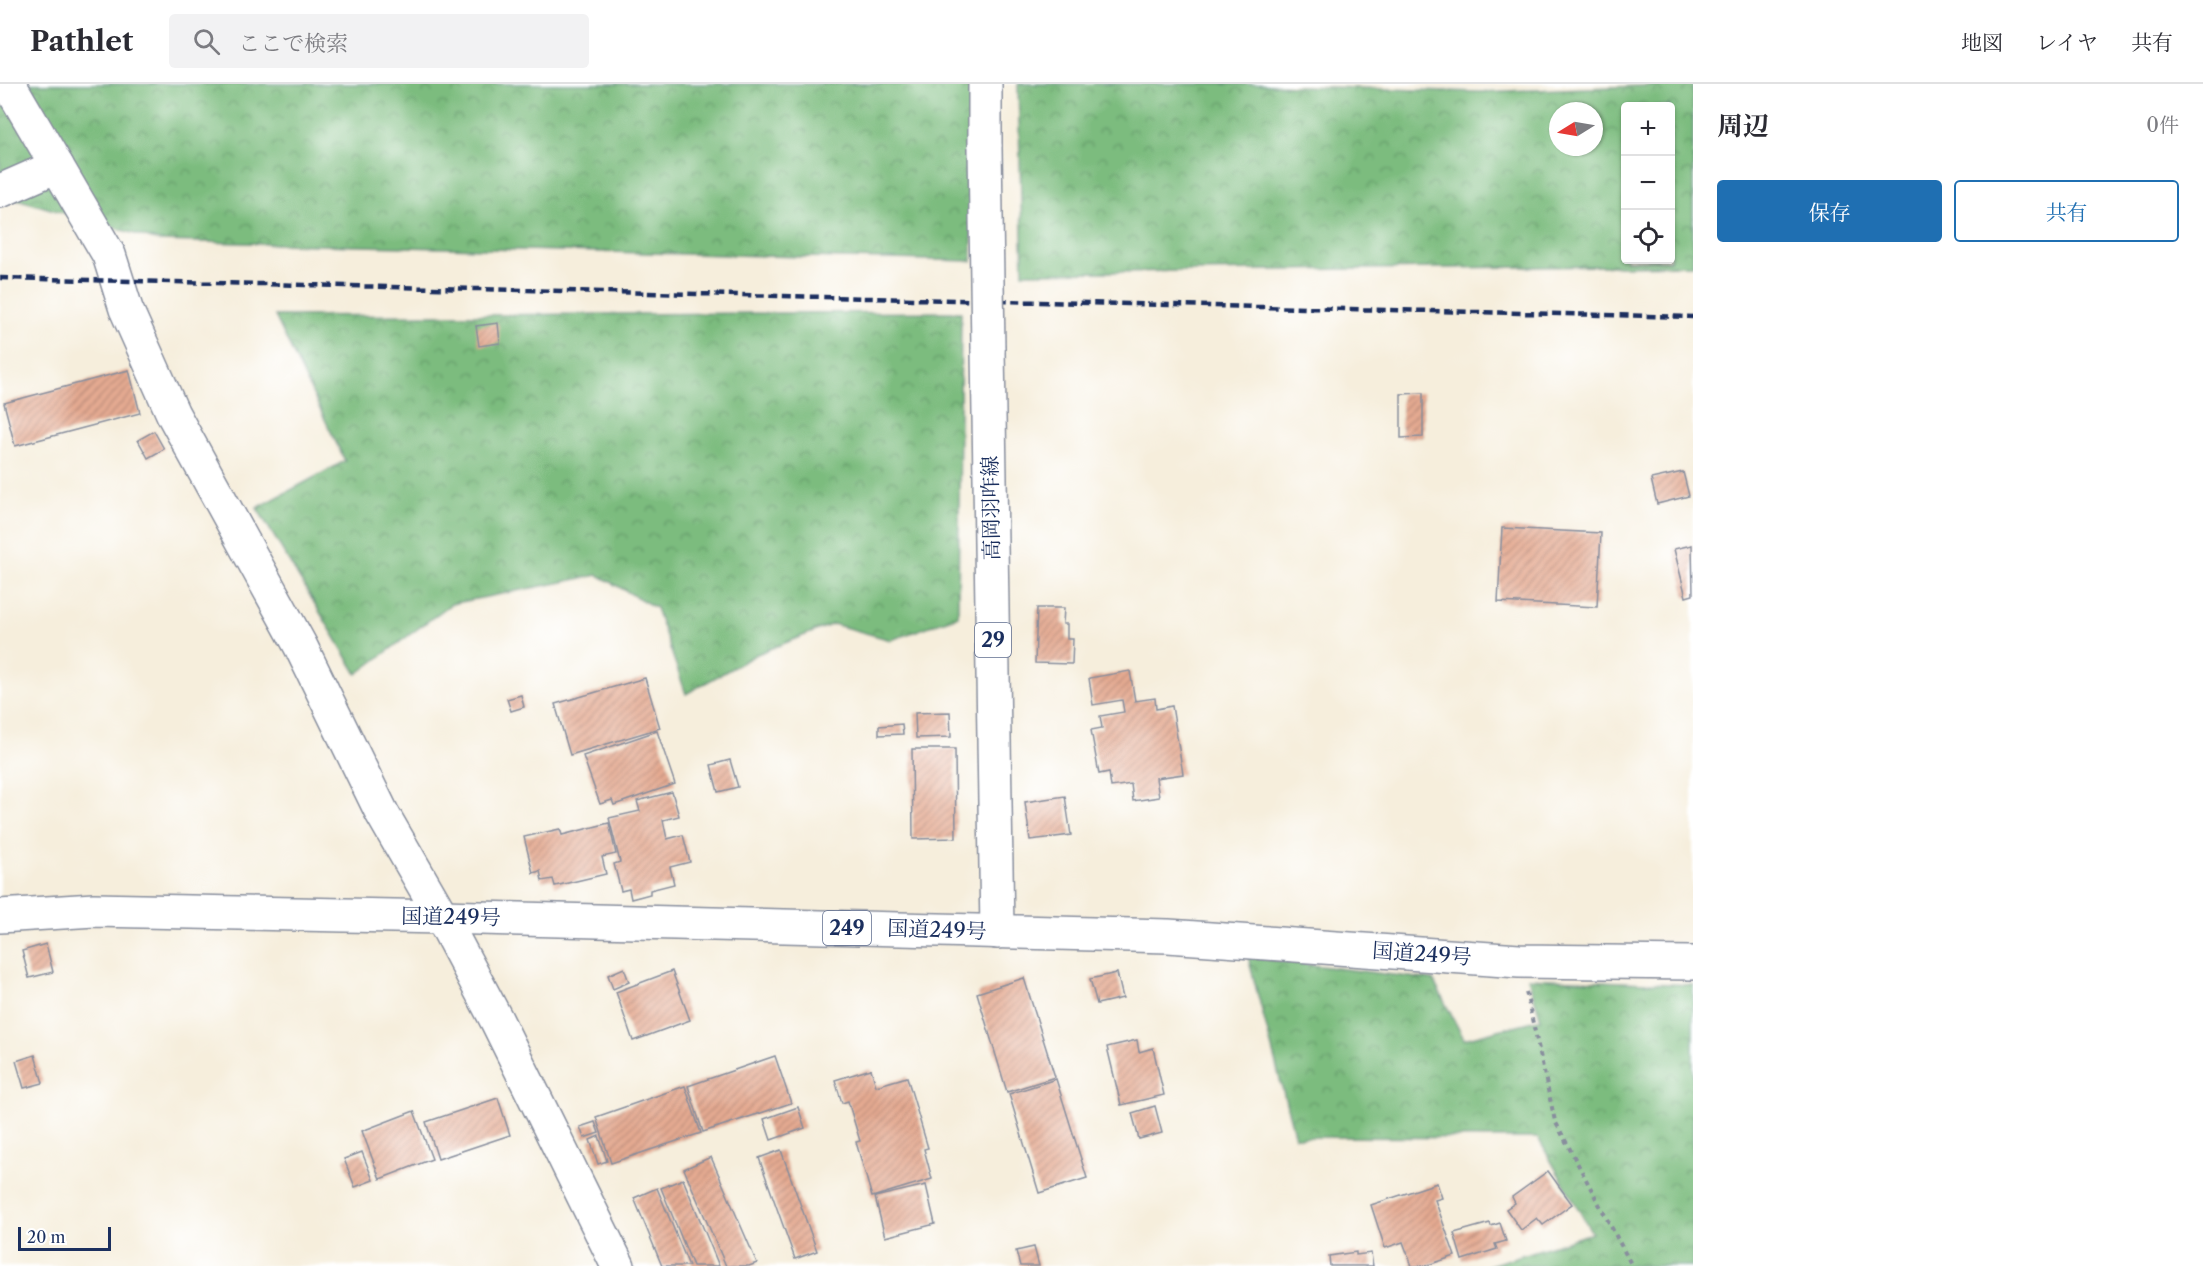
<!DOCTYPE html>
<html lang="ja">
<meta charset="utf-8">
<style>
body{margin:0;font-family:"Libre Caslon Text","Noto Serif JP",serif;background:#f2f2f3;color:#2b2b33}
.controls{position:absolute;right:18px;top:18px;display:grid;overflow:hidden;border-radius:6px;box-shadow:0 2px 4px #0004}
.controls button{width:54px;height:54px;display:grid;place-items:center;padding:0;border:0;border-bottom:2px solid #e1e1e2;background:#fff;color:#2b2b33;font:30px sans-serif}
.compass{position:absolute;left:1549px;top:18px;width:54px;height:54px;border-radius:50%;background:#fff;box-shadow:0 2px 4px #0004;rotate:259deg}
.scale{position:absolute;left:18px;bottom:15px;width:93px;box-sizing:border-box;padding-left:6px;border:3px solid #1b2f5e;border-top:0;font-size:16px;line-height:21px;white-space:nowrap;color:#1b2f5e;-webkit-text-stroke:4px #fff;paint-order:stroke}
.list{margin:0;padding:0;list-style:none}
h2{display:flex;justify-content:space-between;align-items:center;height:78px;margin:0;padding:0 24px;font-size:26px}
h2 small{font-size:20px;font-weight:400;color:#7c7c81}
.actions{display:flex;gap:12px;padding:18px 24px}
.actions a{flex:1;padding:14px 0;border:2px solid #1f6fb2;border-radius:6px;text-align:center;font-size:21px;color:#1f6fb2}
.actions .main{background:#1f6fb2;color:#fff}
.icon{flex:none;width:33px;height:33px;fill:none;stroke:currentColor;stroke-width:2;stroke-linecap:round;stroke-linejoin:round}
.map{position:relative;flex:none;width:1693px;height:1182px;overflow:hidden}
header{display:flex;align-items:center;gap:36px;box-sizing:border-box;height:84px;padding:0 30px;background:#fff;border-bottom:2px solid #e1e1e2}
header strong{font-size:28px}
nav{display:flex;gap:33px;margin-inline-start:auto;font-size:21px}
.search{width:420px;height:54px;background:#f2f2f3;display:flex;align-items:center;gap:15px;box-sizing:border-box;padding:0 21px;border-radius:6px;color:#7c7c81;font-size:22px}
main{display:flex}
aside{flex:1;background:#fff}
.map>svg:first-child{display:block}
.forest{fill:url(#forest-crowns);stroke:#4b766e;stroke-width:1.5;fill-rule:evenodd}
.building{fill:url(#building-hatch)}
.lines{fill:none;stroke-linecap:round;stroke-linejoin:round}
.minor-casing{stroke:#888e9d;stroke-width:36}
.major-casing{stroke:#888e9d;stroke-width:36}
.highway-casing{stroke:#888e9d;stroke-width:36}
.path{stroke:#888e9d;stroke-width:4;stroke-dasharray:4.5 4.5;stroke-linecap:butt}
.minor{stroke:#fff;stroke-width:33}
.major{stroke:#fff;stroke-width:33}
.highway{stroke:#fff;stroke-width:33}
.rail{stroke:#1b2f5e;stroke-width:4.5;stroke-dasharray:9 4.5;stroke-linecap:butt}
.major-bridge-casing{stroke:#888e9d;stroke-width:36;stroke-linecap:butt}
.major-bridge{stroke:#fff;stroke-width:33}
.labels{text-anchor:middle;stroke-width:4.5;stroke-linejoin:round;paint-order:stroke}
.shield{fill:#fff;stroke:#5f6d8e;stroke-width:1.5}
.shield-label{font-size:20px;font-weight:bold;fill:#1b2f5e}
.street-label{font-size:21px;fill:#1b2f5e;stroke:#fff}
</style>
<header>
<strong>Pathlet</strong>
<div class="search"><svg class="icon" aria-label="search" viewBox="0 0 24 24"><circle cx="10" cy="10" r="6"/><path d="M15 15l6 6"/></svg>ここで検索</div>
<nav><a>地図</a><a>レイヤ</a><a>共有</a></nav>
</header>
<main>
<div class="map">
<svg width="1693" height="1182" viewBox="0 0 1693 1182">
<defs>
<pattern id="forest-crowns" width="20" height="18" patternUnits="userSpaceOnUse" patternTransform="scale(1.5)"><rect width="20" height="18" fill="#7bbc7e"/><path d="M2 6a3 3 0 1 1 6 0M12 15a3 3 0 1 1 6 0" fill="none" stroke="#64996a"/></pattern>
<pattern id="building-hatch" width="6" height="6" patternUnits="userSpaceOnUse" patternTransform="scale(1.5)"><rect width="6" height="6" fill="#e5aa91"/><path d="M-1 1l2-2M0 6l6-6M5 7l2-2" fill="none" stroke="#b98b7a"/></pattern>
</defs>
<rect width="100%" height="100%" fill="#fff"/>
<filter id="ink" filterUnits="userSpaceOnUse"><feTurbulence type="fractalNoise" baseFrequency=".0167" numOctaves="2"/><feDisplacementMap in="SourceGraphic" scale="12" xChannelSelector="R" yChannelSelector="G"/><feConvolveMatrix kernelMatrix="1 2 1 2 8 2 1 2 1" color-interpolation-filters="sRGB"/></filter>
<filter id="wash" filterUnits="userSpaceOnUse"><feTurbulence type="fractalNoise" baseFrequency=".008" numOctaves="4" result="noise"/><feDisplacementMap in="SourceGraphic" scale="24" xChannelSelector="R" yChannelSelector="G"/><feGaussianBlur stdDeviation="1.35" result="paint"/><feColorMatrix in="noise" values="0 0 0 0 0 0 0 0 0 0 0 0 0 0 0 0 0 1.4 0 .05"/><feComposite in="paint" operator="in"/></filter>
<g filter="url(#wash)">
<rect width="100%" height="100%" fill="#f6eedc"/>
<g class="forest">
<path d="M 0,0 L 972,0 L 972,177 L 159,157 L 0,110 Z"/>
<path d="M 1018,0 L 1241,0 L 1478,8 L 1693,0 L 1693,181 L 1023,189 ZM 1670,22 L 1670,176 L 1626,176 L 1626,22 ZM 1558,27 L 1594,27 L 1594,63 L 1558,63 Z"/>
<path d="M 961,228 L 958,532 L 891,556 L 833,540 L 757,570 L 686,610 L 656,524 L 598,491 L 451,520 L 357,590 L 257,424 L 345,377 L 275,232 Z"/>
<path d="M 1248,873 L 1433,896 L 1464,955 L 1541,935 L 1528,894 L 1693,901 L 1693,1182 L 1487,1182 L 1592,1149 L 1538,1054 L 1295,1053 Z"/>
</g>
<g id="blocks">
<g class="building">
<path d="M 498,239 L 500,259 L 479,262 L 476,242 Z"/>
<path d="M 129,286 L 140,329 L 15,362 L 4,319 Z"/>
<path d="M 1423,309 L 1423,353 L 1401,354 L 1401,310 Z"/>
<path d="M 154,347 L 164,365 L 148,374 L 138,356 Z"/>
<path d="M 1683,388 L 1689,412 L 1657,420 L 1651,395 Z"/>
<path d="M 1502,444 L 1601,449 L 1597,523 L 1498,518 Z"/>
<path d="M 1692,461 L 1693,511 L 1686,513 L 1674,465 Z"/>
<path d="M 1037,524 L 1064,524 L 1063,540 L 1067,540 L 1067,555 L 1073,555 L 1072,580 L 1035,579 Z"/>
<path d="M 1130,587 L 1135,617 L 1155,614 L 1156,625 L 1172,622 L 1183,690 L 1156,694 L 1159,713 L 1133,717 L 1131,700 L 1111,703 L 1109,688 L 1099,690 L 1091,646 L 1102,644 L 1100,632 L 1124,628 L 1122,616 L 1093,621 L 1089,594 Z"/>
<path d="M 645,594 L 660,644 L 570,671 L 555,620 Z"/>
<path d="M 521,611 L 524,623 L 511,627 L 507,615 Z"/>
<path d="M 950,628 L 951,653 L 916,654 L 915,629 Z"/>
<path d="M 902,640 L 903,650 L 879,651 L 879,642 Z"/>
<path d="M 657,647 L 675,700 L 614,721 L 612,716 L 600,720 L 583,672 Z"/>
<path d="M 912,665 L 955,665 L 956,754 L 913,755 Z"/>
<path d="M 730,676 L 738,703 L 718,708 L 711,681 Z"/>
<path d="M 672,708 L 679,732 L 663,736 L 667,755 L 683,751 L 690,778 L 670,783 L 674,800 L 650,806 L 650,810 L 631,815 L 629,805 L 621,807 L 614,780 L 620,778 L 609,734 L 640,727 L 637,717 Z"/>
<path d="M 1065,712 L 1071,751 L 1030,756 L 1025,718 Z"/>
<path d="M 609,739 L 616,770 L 602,773 L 606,790 L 555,802 L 553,795 L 542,797 L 540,787 L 533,789 L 524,753 L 560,745 L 562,751 Z"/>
<path d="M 46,860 L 53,888 L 29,894 L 22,867 Z"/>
<path d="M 624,884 L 629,898 L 613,905 L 608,891 Z"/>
<path d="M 672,887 L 690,936 L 633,957 L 616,908 Z"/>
<path d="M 1117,889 L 1123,914 L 1097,920 L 1090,895 Z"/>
<path d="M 1024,894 L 1055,993 L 1007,1008 L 977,909 Z"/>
<path d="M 1137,956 L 1139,968 L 1153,964 L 1164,1011 L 1121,1021 L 1107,963 Z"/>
<path d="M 35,971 L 43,999 L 24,1004 L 16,977 Z"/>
<path d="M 775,972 L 791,1019 L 703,1048 L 688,1002 Z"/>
<path d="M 871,985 L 876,1002 L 907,993 L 928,1064 L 924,1065 L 932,1095 L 872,1113 L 856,1058 L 860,1057 L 848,1017 L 842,1019 L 835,996 Z"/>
<path d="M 1056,995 L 1087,1094 L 1039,1109 L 1009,1010 Z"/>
<path d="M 685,1002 L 701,1049 L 611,1079 L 596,1033 Z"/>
<path d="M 498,1014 L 510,1051 L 438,1075 L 426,1038 Z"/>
<path d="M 1155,1022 L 1162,1049 L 1139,1055 L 1132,1029 Z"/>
<path d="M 798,1023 L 805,1044 L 771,1056 L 764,1035 Z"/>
<path d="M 414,1027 L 432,1075 L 380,1095 L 362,1047 Z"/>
<path d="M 595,1038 L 599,1049 L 584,1054 L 580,1043 Z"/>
<path d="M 599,1052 L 607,1077 L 598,1080 L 590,1056 Z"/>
<path d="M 781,1066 L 817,1167 L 795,1175 L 759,1074 Z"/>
<path d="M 362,1068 L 373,1096 L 355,1103 L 344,1075 Z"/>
<path d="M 711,1073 L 757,1179 L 749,1182 L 726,1182 L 684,1085 Z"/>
<path d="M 1548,1087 L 1572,1120 L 1543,1141 L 1537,1134 L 1521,1146 L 1506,1125 L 1515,1119 L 1512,1113 Z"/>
<path d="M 683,1095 L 719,1182 L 693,1182 L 661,1104 Z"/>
<path d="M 1437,1099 L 1442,1114 L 1435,1116 L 1455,1172 L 1425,1182 L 1412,1182 L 1403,1158 L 1385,1164 L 1371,1121 Z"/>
<path d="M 926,1101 L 935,1140 L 885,1153 L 875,1113 Z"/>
<path d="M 657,1104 L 689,1182 L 662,1182 L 634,1114 Z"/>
<path d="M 1490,1139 L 1491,1142 L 1500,1139 L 1506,1157 L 1495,1160 L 1497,1165 L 1462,1176 L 1454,1149 Z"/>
<path d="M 1034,1163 L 1039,1182 L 1020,1182 L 1016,1167 Z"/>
<path d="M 1356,1168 L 1356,1171 L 1371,1169 L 1373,1182 L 1330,1182 L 1329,1172 Z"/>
</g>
</g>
</g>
<g filter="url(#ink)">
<use href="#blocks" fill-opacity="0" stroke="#888e9d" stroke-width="1.5"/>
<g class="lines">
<g class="minor-casing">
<g id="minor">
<path d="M 9,0 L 109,171 L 126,225 L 173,330 L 300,561 L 382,729 L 442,833 L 497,937 L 618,1182"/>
<path d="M 0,107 L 57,82"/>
</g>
</g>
<g class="major-casing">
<g id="major">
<path d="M 985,0 L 985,63"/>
<path d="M 988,265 L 997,848"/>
</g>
</g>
<g class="highway-casing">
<path id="highway" d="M 0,832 L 94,826 L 442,833 L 1168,852 L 1519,877 L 1693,879"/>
</g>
<path class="path" d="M 1526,908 L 1555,1037 L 1632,1182"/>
<use href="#minor" class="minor"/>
<use href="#major" class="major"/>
<use href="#highway" class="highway"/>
<path class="rail" d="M 0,194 L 1693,233"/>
<g class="major-bridge-casing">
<path id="major-bridge" d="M 985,63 L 988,265"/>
</g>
<use href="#major-bridge" class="major-bridge"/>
</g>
</g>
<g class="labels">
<g class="shield">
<rect x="975" y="539" width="36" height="34" rx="4.5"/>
<rect x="823" y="827" width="48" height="34" rx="4.5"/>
</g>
<g class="shield-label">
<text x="993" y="563">29</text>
<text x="847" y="851">249</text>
</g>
<g class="street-label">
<text transform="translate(991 424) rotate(-91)" y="7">高岡羽咋線</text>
<text transform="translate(451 833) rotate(1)" y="7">国道249号</text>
<text transform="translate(937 846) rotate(2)" y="7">国道249号</text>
<text transform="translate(1422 870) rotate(4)" y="7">国道249号</text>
</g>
</g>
</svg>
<div class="controls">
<button>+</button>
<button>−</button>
<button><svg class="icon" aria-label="locate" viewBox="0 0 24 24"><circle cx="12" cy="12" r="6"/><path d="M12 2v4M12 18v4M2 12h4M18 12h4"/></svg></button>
</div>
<svg class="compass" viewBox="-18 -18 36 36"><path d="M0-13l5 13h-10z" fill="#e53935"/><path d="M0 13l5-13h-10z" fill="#7c7c81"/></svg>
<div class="scale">20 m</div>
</div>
<aside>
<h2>周辺<small>0件</small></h2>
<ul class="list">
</ul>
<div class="actions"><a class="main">保存</a><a>共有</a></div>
</aside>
</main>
